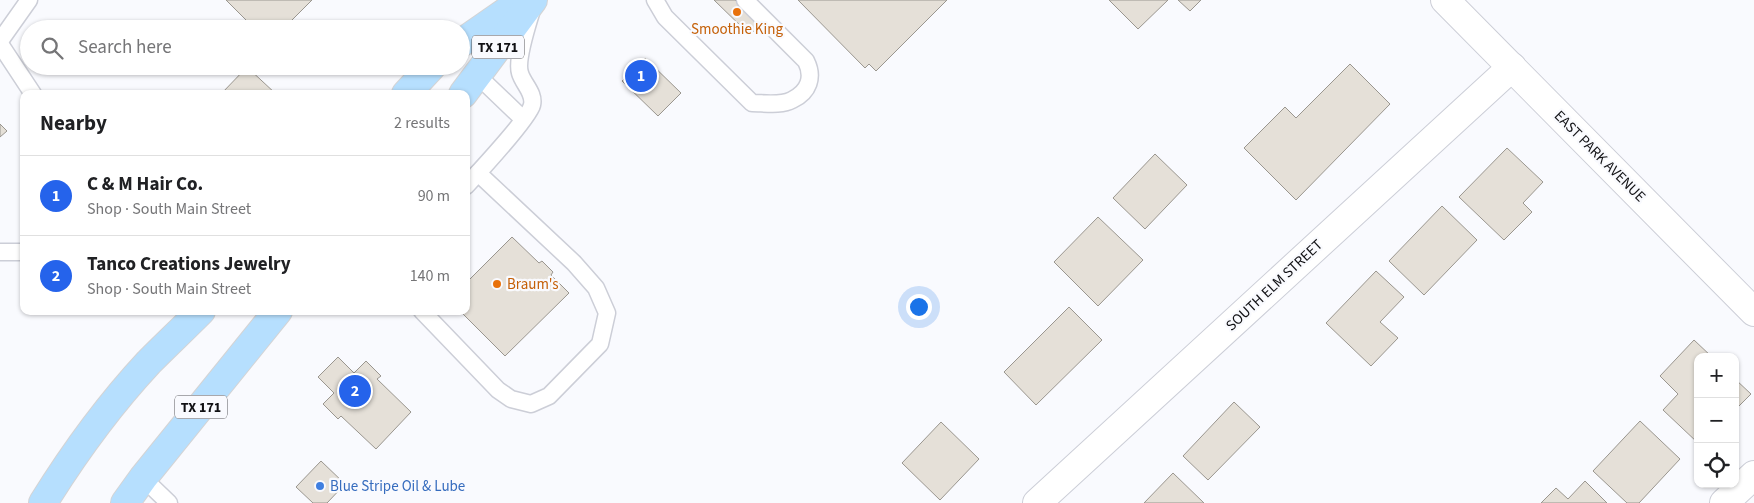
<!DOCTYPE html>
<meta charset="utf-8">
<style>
body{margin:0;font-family:"Source Sans 3",sans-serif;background:#f2f2f2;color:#202124}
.controls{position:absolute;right:15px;bottom:15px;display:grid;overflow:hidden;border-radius:10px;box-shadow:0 1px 4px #0004}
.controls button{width:45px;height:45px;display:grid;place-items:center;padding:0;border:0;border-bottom:1px solid #e0e0e0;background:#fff;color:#202124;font:25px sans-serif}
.you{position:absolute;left:918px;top:306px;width:18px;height:18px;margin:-12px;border:4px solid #fff;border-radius:50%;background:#1a73e8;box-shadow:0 0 0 8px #1a73e833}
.badge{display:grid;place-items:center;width:32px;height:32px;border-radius:50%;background:#2563eb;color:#fff;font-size:16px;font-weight:700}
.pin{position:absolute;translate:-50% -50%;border:2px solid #fff;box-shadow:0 1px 5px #0006}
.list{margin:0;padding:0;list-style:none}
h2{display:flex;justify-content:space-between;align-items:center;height:65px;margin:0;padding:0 20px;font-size:21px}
h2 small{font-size:16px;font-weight:400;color:#757577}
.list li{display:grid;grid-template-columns:32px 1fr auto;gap:15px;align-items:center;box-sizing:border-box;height:80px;padding:0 20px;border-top:1px solid #e0e0e0}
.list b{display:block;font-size:19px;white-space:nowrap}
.list p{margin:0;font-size:16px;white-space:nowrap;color:#757577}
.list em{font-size:16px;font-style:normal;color:#757577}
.icon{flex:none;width:28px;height:28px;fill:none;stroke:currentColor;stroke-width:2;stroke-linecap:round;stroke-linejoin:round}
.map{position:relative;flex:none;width:1754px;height:503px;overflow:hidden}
.search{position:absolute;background:#fff;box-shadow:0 1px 4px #0004;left:20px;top:20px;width:450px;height:55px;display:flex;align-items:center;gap:12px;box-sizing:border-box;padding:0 18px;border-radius:28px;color:#757577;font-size:19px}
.panel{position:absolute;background:#fff;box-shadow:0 1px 4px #0004;left:20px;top:90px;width:450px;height:225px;border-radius:10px}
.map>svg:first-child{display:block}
.building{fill:#e5e0d8;stroke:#9a968f}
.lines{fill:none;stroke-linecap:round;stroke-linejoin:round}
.service-casing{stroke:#ccced7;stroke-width:19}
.minor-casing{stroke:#ccced7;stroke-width:30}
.tertiary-casing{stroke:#ccced7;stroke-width:30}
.primary-casing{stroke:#d4d4d5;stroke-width:30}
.service{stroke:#fff;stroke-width:16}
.minor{stroke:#fff;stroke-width:28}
.tertiary{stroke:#fff;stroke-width:28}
.primary{stroke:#b6dffe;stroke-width:28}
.food-dot{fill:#e8710a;stroke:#f9fafe;stroke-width:2}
.shop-dot{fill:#3f7fe0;stroke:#f9fafe;stroke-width:2}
.labels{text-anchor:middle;stroke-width:4.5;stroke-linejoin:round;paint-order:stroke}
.shield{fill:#f9fafe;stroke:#57575a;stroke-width:1}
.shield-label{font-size:14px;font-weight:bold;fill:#111114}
.food-label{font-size:15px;fill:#c56008;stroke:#f9fafe}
.street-label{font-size:15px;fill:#111114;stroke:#f9fafe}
.shop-label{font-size:15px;fill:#366cbe;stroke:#f9fafe;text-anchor:start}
</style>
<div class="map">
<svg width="1754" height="503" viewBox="0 0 1754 503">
<rect width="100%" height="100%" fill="#f9fafe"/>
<g class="building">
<path d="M 226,0 L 312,0 L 283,29 L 255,29 Z"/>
<path d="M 714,0 L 735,0 L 760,24 L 750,35 Z"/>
<path d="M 798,0 L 947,0 L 876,71 L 869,64 L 865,68 Z"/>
<path d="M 1109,0 L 1168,0 L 1138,29 Z"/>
<path d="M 1178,0 L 1201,0 L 1190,11 Z"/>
<path d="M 645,58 L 681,93 L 658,116 L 622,81 Z"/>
<path d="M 1350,64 L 1390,104 L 1296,200 L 1244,148 L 1285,107 L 1296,118 Z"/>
<path d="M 247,67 L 276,94 L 221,94 Z"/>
<path d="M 0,124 L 7,131 L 0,137 Z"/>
<path d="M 1507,148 L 1543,182 L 1523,203 L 1532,212 L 1504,240 L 1459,197 Z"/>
<path d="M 1155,154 L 1187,185 L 1145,229 L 1113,198 Z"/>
<path d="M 1442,206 L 1477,240 L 1424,295 L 1389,261 Z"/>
<path d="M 1098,217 L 1143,260 L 1098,306 L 1054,262 Z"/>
<path d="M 512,237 L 539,263 L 542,261 L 553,272 L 551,275 L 569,293 L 505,356 L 460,311 L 466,311 L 466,283 Z"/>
<path d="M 1376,271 L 1404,297 L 1380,322 L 1398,338 L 1371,366 L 1326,323 Z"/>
<path d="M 1069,307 L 1102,340 L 1036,405 L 1004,372 Z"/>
<path d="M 1694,340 L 1712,357 L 1698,357 L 1698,443 L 1663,410 L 1678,394 L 1660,376 Z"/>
<path d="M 338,357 L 354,373 L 366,361 L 381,376 L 377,379 L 411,412 L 376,449 L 341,416 L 338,419 L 323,404 L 334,393 L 318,377 Z"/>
<path d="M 1735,379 L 1751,394 L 1735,410 Z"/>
<path d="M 1234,402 L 1260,427 L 1208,480 L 1183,456 Z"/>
<path d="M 1640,421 L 1680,459 L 1639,503 L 1627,503 L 1593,471 Z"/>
<path d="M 941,422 L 979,459 L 940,500 L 902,463 Z"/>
<path d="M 321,461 L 345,484 L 327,503 L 313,503 L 296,487 Z"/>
<path d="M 1173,473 L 1204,503 L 1144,503 Z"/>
<path d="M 1585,481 L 1607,503 L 1541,503 L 1556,488 L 1568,499 Z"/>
</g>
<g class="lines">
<g class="service-casing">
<g id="service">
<path d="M 655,0 L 665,17 L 752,103 C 764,103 781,106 792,100 C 809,92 814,77 806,61 L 745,0"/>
<path d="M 0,41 L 29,0"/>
<path d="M 0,44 L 33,94"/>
<path d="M 478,76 L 523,119"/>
<path d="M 466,186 C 478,173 529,118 532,105 C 535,93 523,84 520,73 C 516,61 527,26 531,13"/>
<path d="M 0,252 L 24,252"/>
<path d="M 422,311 L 498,390 L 511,399 L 531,404 L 549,396 L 600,344 L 607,313 L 596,288 L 574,263 L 478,173"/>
<path d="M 143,478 L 169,503"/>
</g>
</g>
<g class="minor-casing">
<g id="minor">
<path d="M 1037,503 L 1512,67"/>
<path d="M 1724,503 L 1754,475"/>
</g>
</g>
<g class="tertiary-casing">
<path id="tertiary" d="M 1445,0 L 1754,312"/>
</g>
<g class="primary-casing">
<g id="primary">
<path d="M 461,43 L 523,0"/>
<path d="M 406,94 L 432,66"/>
<path d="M 463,94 L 533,0"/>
<path d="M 43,503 C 74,453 109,405 149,362 C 166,345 184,328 201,311"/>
<path d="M 125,503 L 143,478 L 278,311"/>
</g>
</g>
<use href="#service" class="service"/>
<use href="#minor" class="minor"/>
<use href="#tertiary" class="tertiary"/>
<use href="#primary" class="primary"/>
</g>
<g class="food-dot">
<circle cx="737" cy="12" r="5"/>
<circle cx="497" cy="284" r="5"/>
</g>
<circle class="shop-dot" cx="320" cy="486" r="5"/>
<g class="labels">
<g class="shield">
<rect x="472" y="35.5" width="52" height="23" rx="4"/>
<rect x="175" y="395.5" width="52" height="23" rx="4"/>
</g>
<g class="shield-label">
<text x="498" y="52">TX 171</text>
<text x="201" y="412">TX 171</text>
</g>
<g class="food-label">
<text x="737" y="34">Smoothie King</text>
<text x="507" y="289" text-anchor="start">Braum's</text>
</g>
<g class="street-label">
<text transform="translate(1600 156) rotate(45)" y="5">EAST PARK AVENUE</text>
<text transform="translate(1274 285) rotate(-43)" y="5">SOUTH ELM STREET</text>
</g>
<g class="shop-label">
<text x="330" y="491">Blue Stripe Oil &amp; Lube</text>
</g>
</g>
</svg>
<div class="controls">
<button>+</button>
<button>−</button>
<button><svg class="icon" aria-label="locate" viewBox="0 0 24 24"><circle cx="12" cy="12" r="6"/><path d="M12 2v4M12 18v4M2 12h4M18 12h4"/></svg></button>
</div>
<div class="you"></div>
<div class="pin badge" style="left:641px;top:76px">1</div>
<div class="pin badge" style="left:355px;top:391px">2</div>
<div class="search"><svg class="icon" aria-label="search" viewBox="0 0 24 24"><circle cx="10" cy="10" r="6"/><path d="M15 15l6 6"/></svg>Search here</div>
<section class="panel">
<h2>Nearby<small>2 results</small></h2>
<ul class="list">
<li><span class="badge">1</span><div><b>C &amp; M Hair Co.</b><p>Shop · South Main Street</p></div><em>90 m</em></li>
<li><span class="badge">2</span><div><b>Tanco Creations Jewelry</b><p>Shop · South Main Street</p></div><em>140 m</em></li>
</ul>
</section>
</div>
